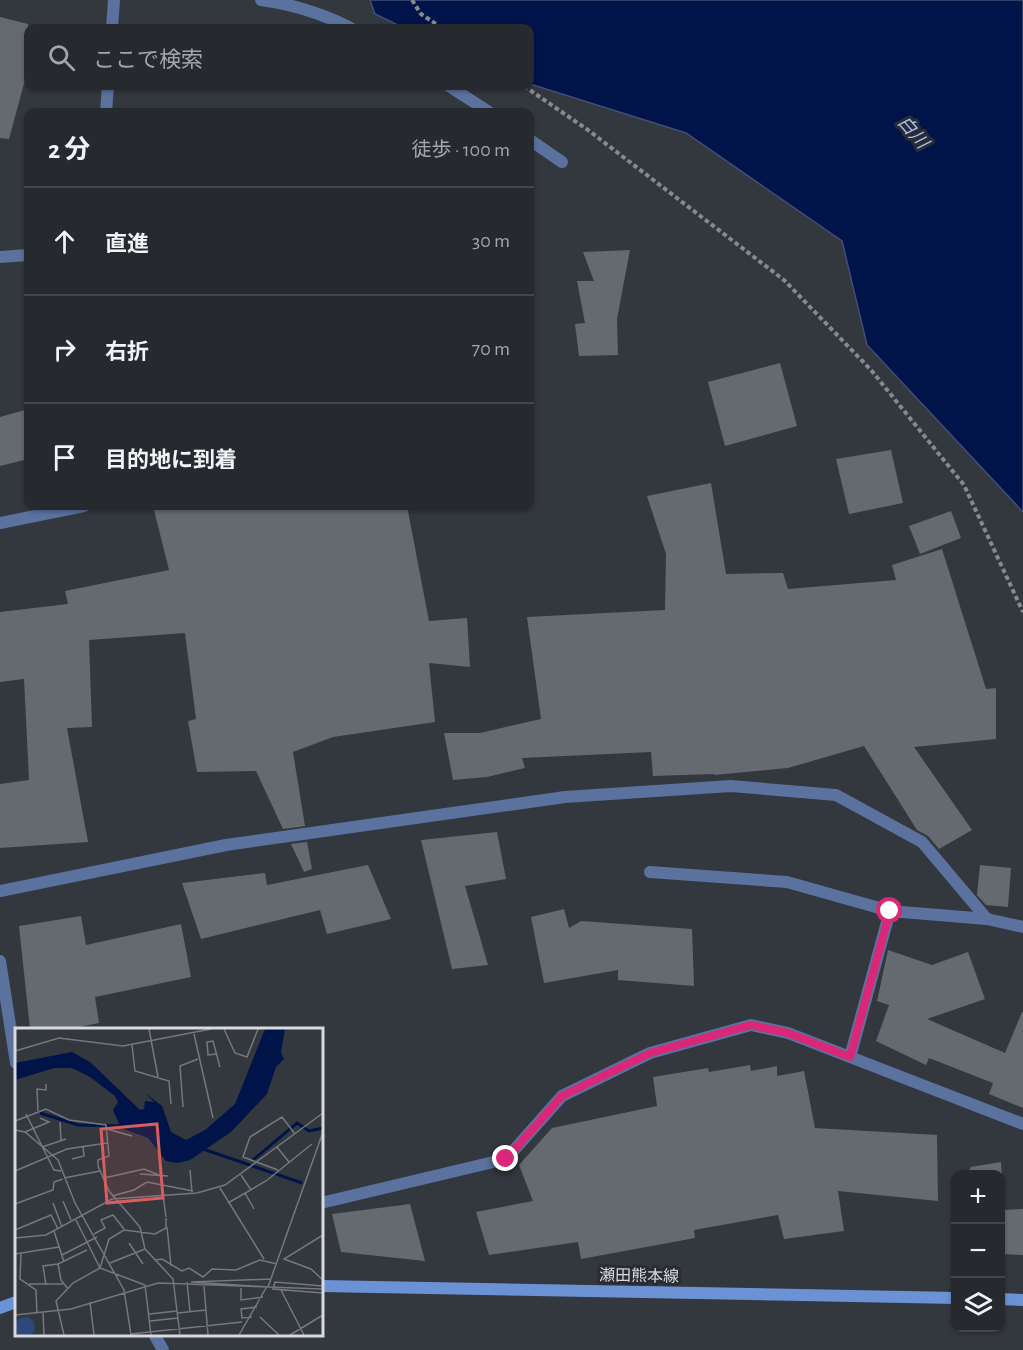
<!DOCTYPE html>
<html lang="ja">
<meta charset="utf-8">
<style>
body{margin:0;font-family:"Alegreya Sans","Noto Sans JP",sans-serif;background:#32353a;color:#f1f3f6}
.controls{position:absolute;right:18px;bottom:18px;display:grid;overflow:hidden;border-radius:12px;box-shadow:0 2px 4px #0004}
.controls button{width:54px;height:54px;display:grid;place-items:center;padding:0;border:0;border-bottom:2px solid #42454a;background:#26292e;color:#f1f3f6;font:30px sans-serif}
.stop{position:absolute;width:18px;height:18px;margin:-14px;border:4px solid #db2777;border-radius:50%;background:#fff}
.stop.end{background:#db2777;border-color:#fff;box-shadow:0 2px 6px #0008}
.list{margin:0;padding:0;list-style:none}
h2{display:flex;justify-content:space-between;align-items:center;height:78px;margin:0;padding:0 24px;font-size:26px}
h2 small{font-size:20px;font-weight:400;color:#a4a6aa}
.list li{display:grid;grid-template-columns:39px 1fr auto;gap:18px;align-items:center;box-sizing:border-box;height:108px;padding:0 24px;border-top:2px solid #42454a}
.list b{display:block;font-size:22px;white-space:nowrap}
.list em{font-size:20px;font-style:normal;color:#a4a6aa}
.icon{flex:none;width:33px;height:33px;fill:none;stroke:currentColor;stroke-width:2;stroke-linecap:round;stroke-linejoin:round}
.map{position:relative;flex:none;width:1023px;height:1350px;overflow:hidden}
.search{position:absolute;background:#26292e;box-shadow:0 2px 4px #0004;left:24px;top:24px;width:510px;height:66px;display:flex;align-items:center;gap:15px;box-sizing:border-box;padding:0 21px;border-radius:12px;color:#a4a6aa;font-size:22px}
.panel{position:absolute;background:#26292e;box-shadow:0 2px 4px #0004;left:24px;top:108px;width:510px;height:402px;border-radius:12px}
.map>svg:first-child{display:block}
.water{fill:#001449;stroke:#414f76;stroke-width:1.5}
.building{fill:#656a71}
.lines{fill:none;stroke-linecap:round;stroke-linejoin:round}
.path{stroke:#86898f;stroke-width:4;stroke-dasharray:4.5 3;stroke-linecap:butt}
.minor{stroke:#5a729d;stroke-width:12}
.secondary{stroke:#6c92d6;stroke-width:12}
.route{stroke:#db2777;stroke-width:8}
.labels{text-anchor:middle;stroke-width:6;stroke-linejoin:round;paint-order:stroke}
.street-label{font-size:16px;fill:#d8dadf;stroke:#292d33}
.water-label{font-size:18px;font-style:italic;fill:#a7c5f8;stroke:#292d33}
.inset-river{fill:none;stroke:#001449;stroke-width:3}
.inset-road{fill:none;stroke:#75787e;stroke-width:1.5}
.view{fill:#d75d5f;fill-opacity:0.15;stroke:#d75d5f;stroke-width:3}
.inset-edge{fill:none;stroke:#d8dadf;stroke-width:3}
</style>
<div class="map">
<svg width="1023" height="1350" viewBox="0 0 1023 1350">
<rect width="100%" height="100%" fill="#33373e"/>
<path class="water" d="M 370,0 L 1023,0 L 1023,512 L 867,345 L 842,241 L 686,133 L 530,84 L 530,28 L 404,28 L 375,14 Z"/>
<g class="building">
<path d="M 0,17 L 28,24 L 28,69 L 9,139 L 0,138 Z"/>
<path d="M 630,250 L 617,319 L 618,355 L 579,356 L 575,324 L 585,323 L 577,281 L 594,281 L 583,252 Z"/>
<path d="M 780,363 L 797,426 L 725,446 L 708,382 Z"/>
<path d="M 28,409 L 28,459 L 0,466 L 0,417 Z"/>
<path d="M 891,450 L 903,503 L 849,514 L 836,459 Z"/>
<path d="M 711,483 L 726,574 L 783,573 L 788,589 L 896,580 L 892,565 L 942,549 L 986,689 L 996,688 L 996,739 L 914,747 L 972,830 L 939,849 L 928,836 L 917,830 L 864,746 L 788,768 L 714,775 L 714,774 L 653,776 L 651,752 L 522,758 L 525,768 L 487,777 L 453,780 L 444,733 L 480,733 L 541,719 L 527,617 L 665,610 L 666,554 L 647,496 Z"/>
<path d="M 153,506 L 407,506 L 429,621 L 467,618 L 470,667 L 429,663 L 435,722 L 333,737 L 293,752 L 305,826 L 283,829 L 256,771 L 197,772 L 188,721 L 196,719 L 185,633 L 89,640 L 92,727 L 67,728 L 88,842 L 0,848 L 0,784 L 29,780 L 24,679 L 0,682 L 0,612 L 68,604 L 65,591 L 169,570 Z"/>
<path d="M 951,511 L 961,538 L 920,554 L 909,526 Z"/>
<path d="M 497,832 L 506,879 L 465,886 L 488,965 L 452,969 L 421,840 Z"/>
<path d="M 307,842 L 312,869 L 304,872 L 291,844 Z"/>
<path d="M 368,865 L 391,919 L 327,934 L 320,910 L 201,939 L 182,883 L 265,873 L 267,885 Z"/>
<path d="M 980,865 L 1011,868 L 1008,907 L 986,905 L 977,895 Z"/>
<path d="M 564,909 L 569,928 L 581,921 L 692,929 L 694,986 L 618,980 L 618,970 L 544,983 L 531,917 Z"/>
<path d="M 81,916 L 86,945 L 181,924 L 191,977 L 95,997 L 99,1023 L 68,1029 L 30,1029 L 19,926 Z"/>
<path d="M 888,950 L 932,965 L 968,952 L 985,999 L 927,1019 L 1005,1053 L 1022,1012 L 1023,1012 L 1023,1108 L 989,1094 L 993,1083 L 929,1058 L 926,1065 L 876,1041 L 889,1005 L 877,1001 Z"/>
<path d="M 750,1065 L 751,1071 L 777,1066 L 777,1076 L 804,1071 L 815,1128 L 937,1135 L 938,1201 L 838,1191 L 844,1231 L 784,1239 L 778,1215 L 694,1230 L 695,1238 L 581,1259 L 578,1242 L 489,1255 L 476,1212 L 533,1201 L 519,1165 L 552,1128 L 657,1106 L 653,1077 L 708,1068 L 709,1072 Z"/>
<path d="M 1001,1162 L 1004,1210 L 1023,1209 L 1023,1255 L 1000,1254 L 1000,1174 L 967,1174 L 971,1167 Z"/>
<path d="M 410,1204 L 425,1261 L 341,1252 L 332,1214 Z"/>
</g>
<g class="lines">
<g class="path">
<path d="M 412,0 L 421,14 L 442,28"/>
<path d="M 524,86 L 588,130 L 784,280 L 871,370 L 964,485 L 1023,612"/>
</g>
<g class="minor">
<path d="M 261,0 C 291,4 323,14 351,28"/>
<path d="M 112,28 L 114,0"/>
<path d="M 449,86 L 489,112"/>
<path d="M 106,112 L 108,86"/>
<path d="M 530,140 L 562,162"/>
<path d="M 0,257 L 28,255"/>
<path d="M 0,523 L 84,506"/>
<path d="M 650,872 L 787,882 L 890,911 L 987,919 L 1023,927"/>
<path d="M 0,891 L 226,845 L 565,797 L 731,786 L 836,795 L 922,842 L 987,919"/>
<path d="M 0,961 L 16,1063"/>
<path d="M 850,1057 L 890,911"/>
<path d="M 321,1203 L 506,1159 L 562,1096 L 650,1053 L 751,1025 L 788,1033 L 1023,1124"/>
<path d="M 154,1334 L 163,1350"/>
</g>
<g class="secondary">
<path d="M 321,1286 L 956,1298"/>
<path d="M 1000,1299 L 1023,1300"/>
<path d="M 0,1308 L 16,1302"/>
</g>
</g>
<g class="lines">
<path class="route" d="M 506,1159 L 562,1096 L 650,1053 L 751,1025 L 788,1033 L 850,1057 L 890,911"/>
</g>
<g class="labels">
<g class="street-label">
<text transform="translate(639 1275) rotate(1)" y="6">瀬田熊本線</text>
</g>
<g class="water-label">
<text transform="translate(913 132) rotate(49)" y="6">白川</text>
</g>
</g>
<g transform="translate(15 1028)">
<rect width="308" height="308" fill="#33373e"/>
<path d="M0 299a10 10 0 1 1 20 0a10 10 0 1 1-20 0Z" fill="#2d497b"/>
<path d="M 250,1 L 270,1 L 266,24 L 269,31 L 261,39 L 252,66 L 216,104 L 175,132 L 162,135 L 151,133 L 133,110 L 106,100 L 98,82 L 103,74 L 100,68 L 75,49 L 57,40 L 39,40 L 0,52 L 0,35 L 57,24 L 75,34 L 125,82 L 129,81 L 130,73 L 139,74 L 130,65 L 147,78 L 156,104 L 171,112 L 190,102 L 220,76 Z" fill="#001449"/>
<path class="inset-river" d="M 25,85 L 63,97 L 105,98M 188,121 L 287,155M 238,132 L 282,95 L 294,103 L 308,100"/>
<path class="inset-road" d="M 134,1 L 143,49M 209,1 L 220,25 L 232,29 L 243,1M 179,6 L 198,90M 117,17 L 120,43 L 154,53 L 156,76M 0,23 L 44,10 L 108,18 L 196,1M 202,26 L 193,27 L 192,14 L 198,13 L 205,39M 168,79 L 165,38 L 183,31M 23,83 L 22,61 L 31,62 L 31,56M 11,86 L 39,142 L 46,143M 0,93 L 31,81 L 54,92 L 91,97 L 94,128 L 83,132 L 83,138 L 94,163 L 125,199 L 130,221M 45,94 L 46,112M 92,101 L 117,108M 0,102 L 10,104 L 43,132 L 60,175 L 109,262 L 116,307M 10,104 L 34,94 L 25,90M 27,119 L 51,111M 262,119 L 274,134M 57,131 L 69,128 L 68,118M 175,142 L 177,164M 263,142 L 228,129 L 235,109 L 267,89 L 280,106M 0,143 L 52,121 L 92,115M 125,146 L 153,148M 226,147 L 236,162M 49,150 L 85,143M 89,150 L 129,141 L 144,147M 205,160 L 249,231M 230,165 L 239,181M 148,167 L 151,189M 97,168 L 119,162 L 132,154 L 178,163M 48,173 L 56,192M 38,175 L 47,199M 213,175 L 251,153 L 297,116M 0,176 L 38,162 L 39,154 L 48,151M 61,192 L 85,240 L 130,257 L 136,307M 152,199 L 156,238M 0,202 L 36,187 L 43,201M 39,203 L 49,234M 79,206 L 90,200 L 86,192 L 98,187 L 109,201M 308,207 L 269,231 L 296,241 L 308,252M 0,210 L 31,207 L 97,171 L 182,165 L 210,157 L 308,85M 114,215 L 128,236M 0,226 L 44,219M 6,226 L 5,251 L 21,262 L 22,286M 47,227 L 82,209M 140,232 L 147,231 L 167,243 L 174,240 L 188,249 L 197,241 L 221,242 L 245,232 L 262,236M 95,235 L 130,221 L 158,251 L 165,307M 43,236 L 46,252 L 53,261M 85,240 L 94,211 L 109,202 L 140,206 L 151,200 L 151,190M 172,254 L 175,284M 176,254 L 253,259 L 308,104M 176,254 L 256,251M 14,256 L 48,256M 31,257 L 28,238 L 43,236 L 72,222M 189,258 L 193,307M 308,258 L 260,254 L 258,261 L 308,265M 226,260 L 226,272 L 248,269M 266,262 L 289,307M 75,274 L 79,307M 28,285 L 29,307M 163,285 L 191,282M 134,286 L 162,283M 0,287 L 56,281 L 143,255 L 308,261M 237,289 L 227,290 L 226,281 L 242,279M 245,289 L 264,307M 135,293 L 163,290M 116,306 L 227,294M 49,307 L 41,273 L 58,255 L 85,240M 224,307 L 251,260M 275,307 L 308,287"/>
<path class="view" d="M 142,96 L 148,170 L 92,175 L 86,101 Z"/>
<rect width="308" height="308" class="inset-edge"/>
</g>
</svg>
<div class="controls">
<button>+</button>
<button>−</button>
<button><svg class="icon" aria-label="layers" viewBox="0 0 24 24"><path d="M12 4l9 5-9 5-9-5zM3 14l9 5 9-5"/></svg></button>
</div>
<div class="stop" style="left:890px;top:911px"></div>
<div class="stop end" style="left:506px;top:1159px"></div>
<div class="search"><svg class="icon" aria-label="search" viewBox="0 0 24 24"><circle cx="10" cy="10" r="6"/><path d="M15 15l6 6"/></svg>ここで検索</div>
<section class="panel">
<h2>2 分<small>徒歩 · 100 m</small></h2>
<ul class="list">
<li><svg class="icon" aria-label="ahead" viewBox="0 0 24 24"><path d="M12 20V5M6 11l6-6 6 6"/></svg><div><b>直進</b></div><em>30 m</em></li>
<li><svg class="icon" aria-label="right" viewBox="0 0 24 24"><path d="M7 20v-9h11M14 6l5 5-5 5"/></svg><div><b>右折</b></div><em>70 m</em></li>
<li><svg class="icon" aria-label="arrive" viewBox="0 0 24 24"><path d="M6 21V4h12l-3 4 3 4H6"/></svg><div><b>目的地に到着</b></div></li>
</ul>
</section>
</div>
